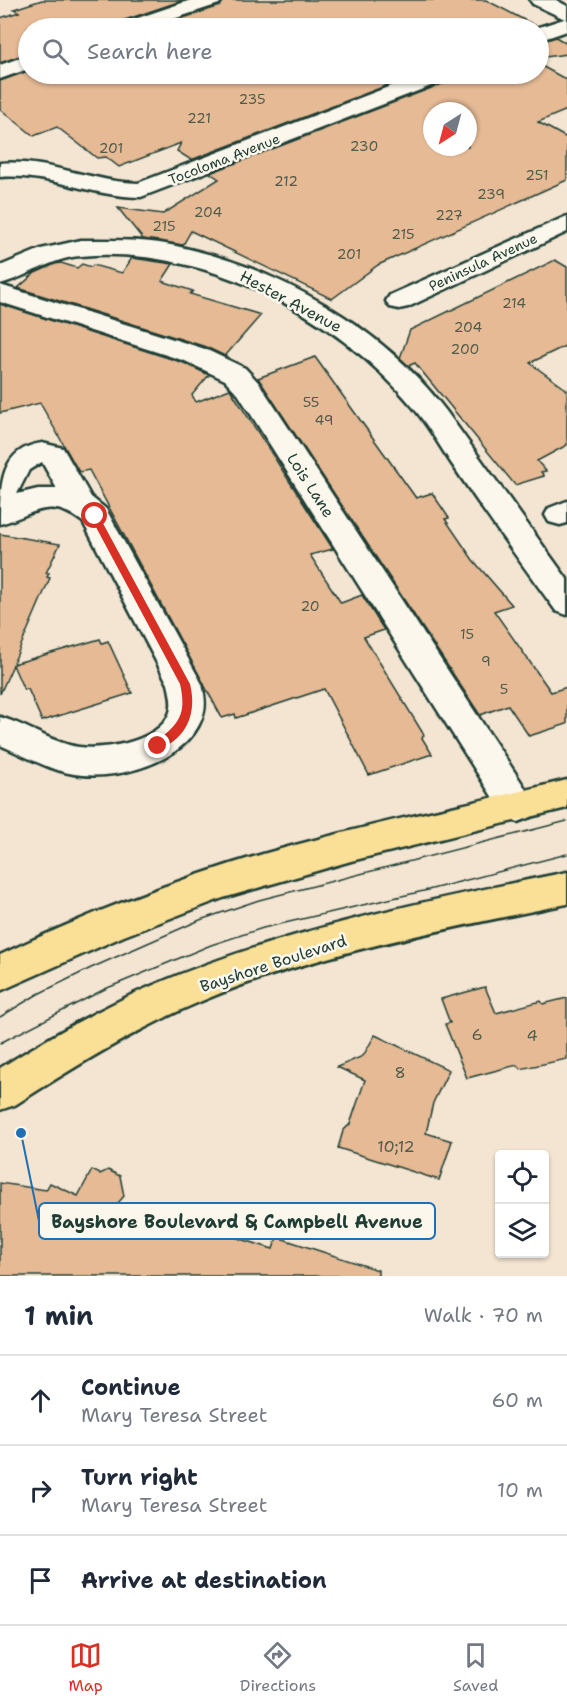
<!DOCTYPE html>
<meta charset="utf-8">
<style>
body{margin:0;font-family:"Shantell Sans",sans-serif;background:#f6f6f7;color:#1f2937}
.controls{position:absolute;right:18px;bottom:18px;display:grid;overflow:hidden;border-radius:6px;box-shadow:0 2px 4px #0004}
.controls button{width:54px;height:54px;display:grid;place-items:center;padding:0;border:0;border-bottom:2px solid #e0e1e3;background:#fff;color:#1f2937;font:30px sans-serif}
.compass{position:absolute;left:423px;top:102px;width:54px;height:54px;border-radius:50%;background:#fff;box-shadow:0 2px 4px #0004;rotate:216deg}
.stop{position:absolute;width:18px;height:18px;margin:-14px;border:4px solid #d93025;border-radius:50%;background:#fff}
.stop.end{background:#d93025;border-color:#fff;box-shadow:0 2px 6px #0008}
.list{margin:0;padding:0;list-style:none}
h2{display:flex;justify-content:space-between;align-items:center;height:78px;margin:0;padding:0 24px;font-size:26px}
h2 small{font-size:20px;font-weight:400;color:#747a83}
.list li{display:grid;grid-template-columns:39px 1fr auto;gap:18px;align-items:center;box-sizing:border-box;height:90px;padding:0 24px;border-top:2px solid #e0e1e3}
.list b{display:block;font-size:22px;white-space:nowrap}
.list p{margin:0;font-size:20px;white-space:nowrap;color:#747a83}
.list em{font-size:20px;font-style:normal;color:#747a83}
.icon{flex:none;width:33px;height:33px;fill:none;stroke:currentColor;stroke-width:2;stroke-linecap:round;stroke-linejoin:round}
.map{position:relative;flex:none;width:567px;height:1276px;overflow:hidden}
.search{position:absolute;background:#fff;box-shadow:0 2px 4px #0004;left:18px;right:18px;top:18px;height:66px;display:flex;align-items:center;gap:15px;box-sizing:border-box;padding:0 21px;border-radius:33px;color:#747a83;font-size:22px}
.sheet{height:348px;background:#fff}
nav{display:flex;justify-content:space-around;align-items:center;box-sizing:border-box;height:84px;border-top:2px solid #e0e1e3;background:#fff;font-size:16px;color:#747a83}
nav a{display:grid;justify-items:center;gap:3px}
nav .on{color:#d93025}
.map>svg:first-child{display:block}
.building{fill:#e5ba95;stroke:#1f3d34;stroke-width:1.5;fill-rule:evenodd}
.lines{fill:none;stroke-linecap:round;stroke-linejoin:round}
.street-casing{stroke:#1f3d34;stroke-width:5}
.secondary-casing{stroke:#1f3d34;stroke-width:5}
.primary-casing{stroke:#1f3d34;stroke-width:5}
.street{fill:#fbf7ec;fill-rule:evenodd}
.secondary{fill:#fbf7ec;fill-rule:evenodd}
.primary{fill:#fadf96;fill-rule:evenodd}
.tram{stroke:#1f3d34;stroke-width:1.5}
.route{fill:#d93025}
.labels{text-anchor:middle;stroke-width:5;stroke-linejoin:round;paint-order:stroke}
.number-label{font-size:14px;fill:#505c4c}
.far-street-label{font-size:14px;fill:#1f3d34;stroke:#fbf7ec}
.street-label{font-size:16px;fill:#1f3d34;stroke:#fbf7ec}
.near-number-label{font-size:16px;fill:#505c4c}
.leader{fill:none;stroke:#1f6fb2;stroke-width:2}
.callout-dot{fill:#1f6fb2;stroke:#fbf7ec;stroke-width:2}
.callout{fill:#fbf7ec;stroke:#1f6fb2;stroke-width:2}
.callout-label{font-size:18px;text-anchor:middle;font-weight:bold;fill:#1f3d34}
</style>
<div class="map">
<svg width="567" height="1276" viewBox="0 0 567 1276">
<rect width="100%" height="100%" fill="#f4e5d2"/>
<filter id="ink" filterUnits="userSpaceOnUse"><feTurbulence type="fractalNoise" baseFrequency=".0167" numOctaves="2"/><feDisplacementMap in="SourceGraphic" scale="12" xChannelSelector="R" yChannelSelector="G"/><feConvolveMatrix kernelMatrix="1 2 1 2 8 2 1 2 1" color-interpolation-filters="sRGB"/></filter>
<g filter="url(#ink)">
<g class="building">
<path d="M 42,0 L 184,0 L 119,22 L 114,28 L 28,28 L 28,53 L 0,63 L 0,18 L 19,12 L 14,9 Z"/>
<path d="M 224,0 L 486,0 L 536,26 L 534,28 L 152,28 L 220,6 Z"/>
<path d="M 556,37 L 567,44 L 567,54 L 538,58 L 538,43 Z"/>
<path d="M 538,64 L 567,80 L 567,110 L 538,122 L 567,138 L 567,180 L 378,265 L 332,299 L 191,231 L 183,245 L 143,239 L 118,208 L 163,214 L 219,179 L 210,173 L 450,81 L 454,74 L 538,74 ZM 432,111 L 468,111 L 468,147 L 432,147 Z"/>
<path d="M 28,71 L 28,74 L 417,74 L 191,160 L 177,151 L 181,143 L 119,167 L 106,157 L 97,158 L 57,127 L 34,136 L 0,109 L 0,81 Z"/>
<path d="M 132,258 L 173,264 L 162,281 L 193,291 L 190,294 L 261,315 L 225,356 L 206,347 L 18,288 L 35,273 L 55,264 L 61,263 L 77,268 L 82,264 L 91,267 L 93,265 L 122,273 Z"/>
<path d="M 555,260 L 567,267 L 567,345 L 530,363 L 567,390 L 567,445 L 537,461 L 546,471 L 541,472 L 544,476 L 515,485 L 415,363 L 408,366 L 400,358 L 410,330 Z"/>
<path d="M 0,304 L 184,363 L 209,375 L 192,395 L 196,402 L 230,389 L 333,549 L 310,555 L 341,603 L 362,595 L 384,630 L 364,637 L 424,735 L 422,738 L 432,754 L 369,775 L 324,689 L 236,718 L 235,714 L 222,718 L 89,470 L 79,472 L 40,403 L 0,413 Z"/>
<path d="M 315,357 L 416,498 L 432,493 L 449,518 L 445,519 L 473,560 L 512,605 L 494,611 L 551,692 L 567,687 L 567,724 L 529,736 L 508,705 L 480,715 L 258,378 Z"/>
<path d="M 0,534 L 60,544 L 46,573 L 49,573 L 47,577 L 50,578 L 13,664 L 100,639 L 102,643 L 108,641 L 132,693 L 42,721 L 28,689 L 24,690 L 13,665 L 0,694 Z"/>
<path d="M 485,987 L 496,1013 L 541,1001 L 543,1004 L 567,998 L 567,1059 L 520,1069 L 517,1065 L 467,1078 L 445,1024 L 450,1023 L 441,999 Z"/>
<path d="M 375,1035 L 449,1070 L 433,1103 L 426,1133 L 452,1141 L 439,1180 L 338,1148 L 343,1131 L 350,1124 L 365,1080 L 337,1067 L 363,1056 Z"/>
<path d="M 92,1170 L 100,1174 L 108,1170 L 120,1176 L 124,1196 L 118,1203 L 221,1235 L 222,1233 L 273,1249 L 277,1237 L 378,1270 L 378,1276 L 0,1276 L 0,1183 L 46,1190 L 50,1183 L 78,1196 Z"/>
</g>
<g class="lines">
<g class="street-casing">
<g id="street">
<path d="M 191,0 L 222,0 L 219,4 L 146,28 L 116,28 L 120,24 Z"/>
<path d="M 567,18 L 567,31 L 538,41 L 538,28 L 536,28 Z"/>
<path d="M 28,55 L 28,69 L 0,79 L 0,65 Z"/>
<path d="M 422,74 L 452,74 L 449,79 L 141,197 C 92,197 49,173 0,177 L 0,163 C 48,159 91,182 138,183 Z"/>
<path d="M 567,216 L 567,232 L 408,307 L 399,309 L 390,307 L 386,301 L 390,295 Z"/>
<path d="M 81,240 C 113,240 145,239 176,246 C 277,267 384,328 446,411 L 567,579 L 567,615 L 556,611 C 522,564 488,518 456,470 C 441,449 429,426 412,406 C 335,314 203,245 81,256 C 51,258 28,277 0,284 L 0,266 L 41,249 Z"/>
<path d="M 0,285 L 205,349 L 245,368 L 259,383 L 531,797 L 536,807 L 531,817 L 518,822 L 505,817 L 238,394 L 225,380 L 185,361 L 0,302 Z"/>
<path d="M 42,443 L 63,448 L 91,497 L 106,509 L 202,684 C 204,693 206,702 204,711 C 193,759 125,779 82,775 C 53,773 26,756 0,745 L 0,717 C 24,724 45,738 69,745 C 96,753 160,743 170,712 C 173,703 170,693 168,684 L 83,522 C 49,495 33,515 0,524 C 0,485 0,449 42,443 ZM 42,462 L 57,489 L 38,489 L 17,494 L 29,470 Z"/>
<path d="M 567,501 L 567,523 L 560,525 L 549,522 L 545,515 L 549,508 Z"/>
</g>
</g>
<g class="secondary-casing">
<path id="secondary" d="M 530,0 L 556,0 L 567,6 L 567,20 L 533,4 Z"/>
</g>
<g class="primary-casing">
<g id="primary">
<path d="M 567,780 L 567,808 L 351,861 L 223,898 L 124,936 L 0,991 L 0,955 C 85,915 172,881 263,854 C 363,825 466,805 567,780 Z"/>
<path d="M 567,872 L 567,904 C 438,931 302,955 181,1010 C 123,1037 69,1070 15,1105 L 0,1110 L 0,1068 C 50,1037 101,1007 156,984 C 287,929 428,900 567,872 Z"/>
</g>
</g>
<use href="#street" class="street"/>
<use href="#secondary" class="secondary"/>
<use href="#primary" class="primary"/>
<g class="tram">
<path d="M 0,1017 L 38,994 L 91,968 L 200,920 L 259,900 L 567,821"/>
<path d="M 0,1043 L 105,989 L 211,945 L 263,928 L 428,890 L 567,854"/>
</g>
</g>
</g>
<path class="route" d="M 95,513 L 99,516 L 190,684 C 197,712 188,738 158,750 L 154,749 L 154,743 C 179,724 187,715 180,684 L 90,516 Z"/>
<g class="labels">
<g class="number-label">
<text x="252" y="104">235</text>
<text x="199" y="123">221</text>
<text x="364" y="151">230</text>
<text x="111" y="153">201</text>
<text x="537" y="180">251</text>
<text x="286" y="186">212</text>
<text x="491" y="199">239</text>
<text x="208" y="217">204</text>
<text x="449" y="220">227</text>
<text x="164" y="231">215</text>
<text x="403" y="239">215</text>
<text x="349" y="259">201</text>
<text x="514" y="308">214</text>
<text x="468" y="332">204</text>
<text x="465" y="354">200</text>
<text x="311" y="407">55</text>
<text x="324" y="425">49</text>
<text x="310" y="611">20</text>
<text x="467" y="639">15</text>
<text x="486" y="666">9</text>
<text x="504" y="694">5</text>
</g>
<g class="far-street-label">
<text transform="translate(224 159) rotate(-21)" y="5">Tocoloma Avenue</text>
<text transform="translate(483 262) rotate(-25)" y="5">Peninsula Avenue</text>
</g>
<g class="street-label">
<text transform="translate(291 301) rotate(28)" y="6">Hester Avenue</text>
<text transform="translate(311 485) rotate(57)" y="6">Lois Lane</text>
<text transform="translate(273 963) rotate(-18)" y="6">Bayshore Boulevard</text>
</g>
<g class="near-number-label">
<text x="477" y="1040">6</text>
<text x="532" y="1041">4</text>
<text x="400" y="1078">8</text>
<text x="396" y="1152">10;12</text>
</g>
</g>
<path class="leader" d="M21 1133L39 1221"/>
<circle class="callout-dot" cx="21" cy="1133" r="6"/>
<rect class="callout" x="39" y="1203" width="396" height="36" rx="6"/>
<g class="callout-label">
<text x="237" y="1228">Bayshore Boulevard &amp; Campbell Avenue</text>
</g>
</svg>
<div class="controls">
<button><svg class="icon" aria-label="locate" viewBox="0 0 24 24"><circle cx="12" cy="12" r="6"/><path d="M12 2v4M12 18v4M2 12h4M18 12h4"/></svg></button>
<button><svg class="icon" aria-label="layers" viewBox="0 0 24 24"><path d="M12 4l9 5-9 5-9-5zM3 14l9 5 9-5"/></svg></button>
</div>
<svg class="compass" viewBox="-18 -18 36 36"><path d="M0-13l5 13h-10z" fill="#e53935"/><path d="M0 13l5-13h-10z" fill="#747a83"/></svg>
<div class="stop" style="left:95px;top:516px"></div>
<div class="stop end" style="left:158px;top:746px"></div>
<div class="search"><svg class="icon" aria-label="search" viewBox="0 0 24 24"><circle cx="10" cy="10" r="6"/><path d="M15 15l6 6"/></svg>Search here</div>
</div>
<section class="sheet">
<h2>1 min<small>Walk · 70 m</small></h2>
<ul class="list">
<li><svg class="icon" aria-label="ahead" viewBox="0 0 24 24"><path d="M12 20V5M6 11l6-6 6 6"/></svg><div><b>Continue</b><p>Mary Teresa Street</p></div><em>60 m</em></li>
<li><svg class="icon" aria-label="right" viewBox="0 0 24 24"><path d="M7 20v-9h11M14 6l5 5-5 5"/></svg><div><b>Turn right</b><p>Mary Teresa Street</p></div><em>10 m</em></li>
<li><svg class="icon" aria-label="arrive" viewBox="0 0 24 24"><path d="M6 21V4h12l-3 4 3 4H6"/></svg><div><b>Arrive at destination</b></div></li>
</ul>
</section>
<nav>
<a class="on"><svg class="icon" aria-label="map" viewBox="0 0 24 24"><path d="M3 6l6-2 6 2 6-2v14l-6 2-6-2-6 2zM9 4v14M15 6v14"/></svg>Map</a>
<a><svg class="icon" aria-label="directions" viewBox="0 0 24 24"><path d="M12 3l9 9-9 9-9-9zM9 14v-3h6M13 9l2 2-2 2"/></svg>Directions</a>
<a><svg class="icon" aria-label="saved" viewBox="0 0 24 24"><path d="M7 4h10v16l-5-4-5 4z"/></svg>Saved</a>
</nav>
